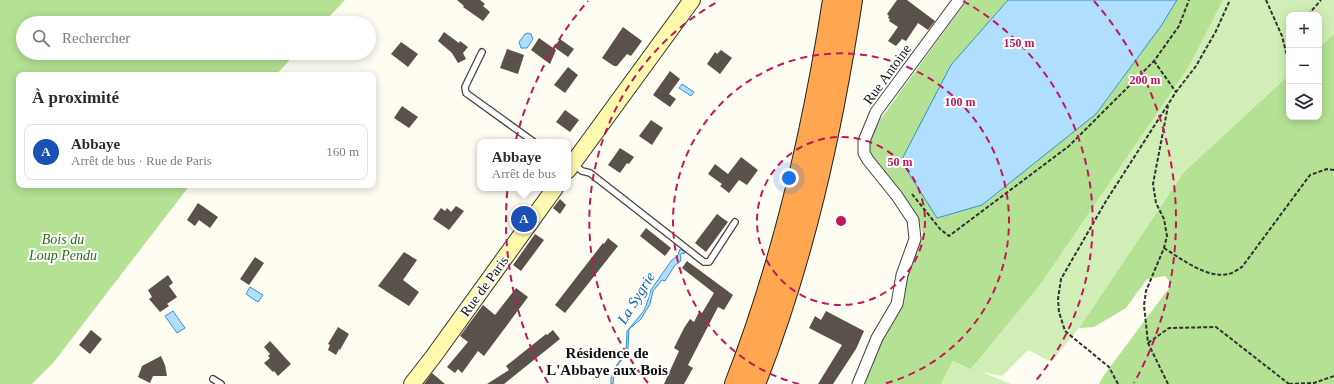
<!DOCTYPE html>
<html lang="fr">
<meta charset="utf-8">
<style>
body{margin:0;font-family:Georgia,serif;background:#f7f7f7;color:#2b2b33}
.controls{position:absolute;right:12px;top:12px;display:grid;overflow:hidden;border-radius:8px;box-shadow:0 2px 10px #0003}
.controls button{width:36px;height:36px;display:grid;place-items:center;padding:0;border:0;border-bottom:1px solid #e1e1e2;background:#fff;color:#2b2b33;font:20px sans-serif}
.you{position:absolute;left:789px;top:178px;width:14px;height:14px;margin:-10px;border:3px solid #fff;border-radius:50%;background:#1a73e8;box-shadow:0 0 0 6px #1a73e833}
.badge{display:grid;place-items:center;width:26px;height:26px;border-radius:50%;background:#cf181b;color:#fff;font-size:13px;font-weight:700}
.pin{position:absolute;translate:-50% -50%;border:2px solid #fff;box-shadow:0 1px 4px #0006}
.popup{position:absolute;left:477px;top:139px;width:94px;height:52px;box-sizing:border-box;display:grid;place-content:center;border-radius:8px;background:#fff;filter:drop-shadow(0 1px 3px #0005);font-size:13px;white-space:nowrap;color:#7c7c81}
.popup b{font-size:15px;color:#2b2b33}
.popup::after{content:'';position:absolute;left:50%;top:100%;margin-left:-8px;border:8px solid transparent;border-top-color:#fff}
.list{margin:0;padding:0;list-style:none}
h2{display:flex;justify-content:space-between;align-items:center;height:52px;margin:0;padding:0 16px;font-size:17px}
h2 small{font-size:13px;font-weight:400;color:#7c7c81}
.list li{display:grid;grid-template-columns:26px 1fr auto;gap:12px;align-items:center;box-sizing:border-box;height:56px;margin:0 8px 8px;padding:0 8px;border:1px solid #e1e1e2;border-radius:8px}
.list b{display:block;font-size:15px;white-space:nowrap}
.list p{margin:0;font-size:13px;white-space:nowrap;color:#7c7c81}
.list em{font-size:13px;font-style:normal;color:#7c7c81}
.icon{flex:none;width:22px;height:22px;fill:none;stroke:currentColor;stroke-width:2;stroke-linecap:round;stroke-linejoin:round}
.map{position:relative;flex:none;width:1334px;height:384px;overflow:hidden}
.search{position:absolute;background:#fff;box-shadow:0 2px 10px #0003;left:16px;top:16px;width:360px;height:44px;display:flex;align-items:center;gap:10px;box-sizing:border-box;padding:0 14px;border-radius:22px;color:#7c7c81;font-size:15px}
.panel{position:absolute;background:#fff;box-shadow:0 2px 10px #0003;left:16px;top:72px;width:360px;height:116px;border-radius:8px}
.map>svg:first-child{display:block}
.green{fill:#d2eeb7}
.forest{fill:#b4e194}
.water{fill:#b1defc;stroke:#3091db}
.building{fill:#5a514b}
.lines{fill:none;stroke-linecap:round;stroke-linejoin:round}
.lane-casing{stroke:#434343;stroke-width:8}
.street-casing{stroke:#434343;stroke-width:13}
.secondary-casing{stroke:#323232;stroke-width:18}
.highway-casing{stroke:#212121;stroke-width:22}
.path{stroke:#323232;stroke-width:2;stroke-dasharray:4 2;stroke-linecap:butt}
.lane{stroke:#fff;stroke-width:5.5}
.street{stroke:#fff;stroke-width:11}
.secondary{stroke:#fff9ad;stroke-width:16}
.highway{stroke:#ffa650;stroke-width:20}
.ring{fill:none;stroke:#c2185b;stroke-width:2;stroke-dasharray:7 5}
.labels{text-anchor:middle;stroke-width:4;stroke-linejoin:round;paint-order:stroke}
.street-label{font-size:14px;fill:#101010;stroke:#fff}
.park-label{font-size:14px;font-style:italic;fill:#276f18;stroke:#fff}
.water-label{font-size:15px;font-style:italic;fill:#0b62af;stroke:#fff}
.neighbourhood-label{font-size:15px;font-weight:bold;fill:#101010;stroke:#fff}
.centre{fill:#c2185b;stroke:#fff;stroke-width:2}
.ring-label{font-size:12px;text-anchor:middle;font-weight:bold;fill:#c2185b;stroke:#fff;stroke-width:4;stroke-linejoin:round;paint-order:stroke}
</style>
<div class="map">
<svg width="1334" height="384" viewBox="0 0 1334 384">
<rect width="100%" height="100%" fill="#fffdf2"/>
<path class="green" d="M 1223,0 L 1334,0 L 1334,34 L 1319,48 L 1319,15 L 1289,15 L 1289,75 L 1184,172 L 1079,328 L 1051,362 L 1028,350 L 1002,376 L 982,372 L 1011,384 L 941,384 L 953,361 L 972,368 L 1040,285 L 1190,65 Z"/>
<g class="forest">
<path d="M 0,0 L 345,0 L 323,23 L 23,23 L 23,53 L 296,53 L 276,75 L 19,75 L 19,185 L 190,185 L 53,363 L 32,384 L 0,384 Z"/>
<path d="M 967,0 L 1008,0 L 951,65 L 1096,114 L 1161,26 L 1177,0 L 1223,0 L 1190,65 L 1040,285 L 971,369 L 953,361 L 941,384 L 864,384 L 923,234 L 920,224 L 869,151 L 869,135 Z"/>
<path d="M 1334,34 L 1334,384 L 1099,384 L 1104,375 L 1172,284 L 1165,276 L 1147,279 L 1126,308 L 1094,327 L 1079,328 L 1184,172 L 1289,75 L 1289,117 L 1319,117 L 1319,48 Z"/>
</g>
<g class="water">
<path d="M 1008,0 L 1177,0 L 1161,26 L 1096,114 L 982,205 L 937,218 L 901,161 L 951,65 Z"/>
<path d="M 528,33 L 531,34 L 533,39 L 527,48 L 521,48 L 519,42 L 525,34 Z"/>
<path d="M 682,84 L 694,92 L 691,96 L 679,88 Z"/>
<path d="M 680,249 L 685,252 L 684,254 L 682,253 L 680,256 L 681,257 L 680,262 L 675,265 L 665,281 L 662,280 L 653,291 L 650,304 L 641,319 L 629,329 L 628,348 L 627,353 L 617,366 L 614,374 L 613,384 L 611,384 L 611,378 L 616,366 L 626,352 L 627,331 L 643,312 L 646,306 L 651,290 L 671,261 L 678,255 Z"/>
<path d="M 250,287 L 263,295 L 258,302 L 246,294 Z"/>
<path d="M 173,311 L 185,328 L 177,333 L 165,316 Z"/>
</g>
<g class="building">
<path d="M 457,0 L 480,0 L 485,4 L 483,6 L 490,12 L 483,21 L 463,7 L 464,6 Z"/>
<path d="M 897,0 L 907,0 L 935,21 L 928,30 L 918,23 L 906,41 L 902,39 L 896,46 L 888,41 L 898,27 L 889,21 L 890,19 L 888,18 L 889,16 L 887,14 Z"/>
<path d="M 623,27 L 642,41 L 631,56 L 627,54 L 617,66 L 614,66 L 602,58 Z"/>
<path d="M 444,32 L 459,43 L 460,41 L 468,47 L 463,53 L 466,59 L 458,63 L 452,53 L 438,41 Z"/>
<path d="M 539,38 L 556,50 L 550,64 L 531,50 Z"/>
<path d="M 560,39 L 574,49 L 568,57 L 554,47 Z"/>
<path d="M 401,42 L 418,54 L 408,67 L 391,54 Z"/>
<path d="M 507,49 L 524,55 L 518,74 L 500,68 Z"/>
<path d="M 721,50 L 732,58 L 720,74 L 707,64 L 715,52 L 717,54 Z"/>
<path d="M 568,67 L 578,75 L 565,93 L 554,85 Z"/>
<path d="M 670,71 L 680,79 L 669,94 L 676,99 L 670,107 L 653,95 Z"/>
<path d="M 402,106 L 418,117 L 409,128 L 394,118 Z"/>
<path d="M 565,110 L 579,120 L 570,132 L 556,122 Z"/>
<path d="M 651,120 L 663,128 L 652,145 L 639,136 Z"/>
<path d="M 620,148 L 634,157 L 629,164 L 627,163 L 620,173 L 608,165 Z"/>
<path d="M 741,157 L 758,170 L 747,185 L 739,180 L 729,193 L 720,186 L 722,184 L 708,174 L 715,164 L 728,174 Z"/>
<path d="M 560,199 L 566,205 L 560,214 L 553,208 Z"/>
<path d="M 198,203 L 218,217 L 210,228 L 199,220 L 195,226 L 187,220 Z"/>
<path d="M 456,206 L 464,211 L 449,230 L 433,219 L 441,208 L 445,211 L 447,208 L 451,212 Z"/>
<path d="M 717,214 L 728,222 L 706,252 L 695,243 Z"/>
<path d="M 646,228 L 671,248 L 665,256 L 640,236 Z"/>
<path d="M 535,234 L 544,240 L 521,271 L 513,265 Z"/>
<path d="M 608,238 L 618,246 L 565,313 L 555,305 L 603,243 L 604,244 Z"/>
<path d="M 404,252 L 417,260 L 403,280 L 419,292 L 409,306 L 378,286 Z"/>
<path d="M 255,257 L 264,263 L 249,285 L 240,279 Z"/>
<path d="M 687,261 L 733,295 L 724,310 L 718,307 L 688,365 L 693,368 L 684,384 L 664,384 L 679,351 L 674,348 L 684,328 L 690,319 L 694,322 L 699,312 L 702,313 L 714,293 L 682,268 Z"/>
<path d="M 168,275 L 173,283 L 169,286 L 177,297 L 167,304 L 169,306 L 160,312 L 149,299 L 152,297 L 148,290 Z"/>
<path d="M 516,288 L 528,297 L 484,356 L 478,351 L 462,373 L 458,369 L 455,373 L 447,367 L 468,342 L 460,336 L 483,305 L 495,315 Z"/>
<path d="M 826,311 L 864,331 L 856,349 L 833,384 L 818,384 L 842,345 L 809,328 L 815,316 L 821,320 Z"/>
<path d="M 338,327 L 349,334 L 340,350 L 339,349 L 336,355 L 328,350 L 330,345 L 328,344 Z"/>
<path d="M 91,330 L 102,339 L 90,354 L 79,345 Z"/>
<path d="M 553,330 L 560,339 L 504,384 L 487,384 L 509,370 L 506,366 L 546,334 L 547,335 Z"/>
<path d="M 270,341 L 291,364 L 278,376 L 274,371 L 273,372 L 264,363 L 270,358 L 268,356 L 270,354 L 264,347 Z"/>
<path d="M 161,356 L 165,365 L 167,376 L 153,376 L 150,383 L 138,377 L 142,366 Z"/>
<path d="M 432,373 L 445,384 L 424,384 Z"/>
</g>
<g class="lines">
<g class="lane-casing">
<g id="lane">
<path d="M 482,52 L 465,87 L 466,93 L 534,142"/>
<path d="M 573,164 L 582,171 L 590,173 L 704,262 L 709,262 L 735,222"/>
<path d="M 213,379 L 221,384"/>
</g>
</g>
<g class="street-casing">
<path id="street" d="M 858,384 L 877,338 L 897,304 L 902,275 L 915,239 L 913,220 L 897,196 L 868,160 L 864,153 L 864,141 L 876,112 L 959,0"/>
</g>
<g class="secondary-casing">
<g id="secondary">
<path d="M 568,170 L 692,0"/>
<path d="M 412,384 L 433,357 L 555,188"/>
</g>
</g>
<g class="highway-casing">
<g id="highway">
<path d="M 735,384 C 783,261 813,130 833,0"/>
<path d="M 755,384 C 804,260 832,131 852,0"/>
</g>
</g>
<g class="path">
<path d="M 1266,0 L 1282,36 L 1287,56 L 1289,54"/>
<path d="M 1308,15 L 1321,0"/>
<path d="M 1154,61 L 1176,92"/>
<path d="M 912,194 L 940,229 L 949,236 L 1069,146 L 1154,61 L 1179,26 L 1189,0"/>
<path d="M 1164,248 C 1180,258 1207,279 1228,274 C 1232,274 1238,269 1242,267 L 1310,175 L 1327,169 L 1334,170"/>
<path d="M 1148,343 L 1169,328 L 1216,327 L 1289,384"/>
<path d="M 1118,384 L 1109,367 L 1065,331 L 1059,312 L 1058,299 L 1061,279 L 1106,201 L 1176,92 L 1196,66 L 1216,31 L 1230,0"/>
<path d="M 1168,384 L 1148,343 L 1144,305 L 1146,291 L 1164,248 L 1167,236 L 1164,219 L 1156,203 L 1153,184 L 1168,106"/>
<path d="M 1289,384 L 1314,383 L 1334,376"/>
</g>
<use href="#lane" class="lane"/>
<use href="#street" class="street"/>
<use href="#secondary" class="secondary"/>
<use href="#highway" class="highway"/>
</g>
<g class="ring">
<circle cx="841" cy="221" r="84"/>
<path d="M799 384A168 168 0 1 1 883 384"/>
<path d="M648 383A252 252 0 0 1 719 1M963 1A252 252 0 0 1 1034 383"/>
<path d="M548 383A335 335 0 0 1 588 1M1094 1A335 335 0 0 1 1134 383"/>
</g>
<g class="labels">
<g class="street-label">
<text transform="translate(887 74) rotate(-54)" y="5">Rue Antoine</text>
<text transform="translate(484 286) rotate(-54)" y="5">Rue de Paris</text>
</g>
<g class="park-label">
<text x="63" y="244">Bois du<tspan x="63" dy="16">Loup Pendu</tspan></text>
</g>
<g class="water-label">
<text transform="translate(636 298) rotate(-58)" y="5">La Sygrie</text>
</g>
<g class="neighbourhood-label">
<text x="607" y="358">Résidence de<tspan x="607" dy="17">L'Abbaye aux Bois</tspan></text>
</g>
</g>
<circle cx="841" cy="221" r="6" class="centre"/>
<g class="ring-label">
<text x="1019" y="47">150 m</text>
<text x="1145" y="84">200 m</text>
<text x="960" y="106">100 m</text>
<text x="900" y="166">50 m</text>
</g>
</svg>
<div class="controls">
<button>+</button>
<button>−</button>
<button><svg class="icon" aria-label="layers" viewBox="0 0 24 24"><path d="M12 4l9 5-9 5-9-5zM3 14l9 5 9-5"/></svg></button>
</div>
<div class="you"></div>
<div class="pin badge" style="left:524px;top:219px;background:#1a4fb4">A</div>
<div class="popup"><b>Abbaye</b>Arrêt de bus</div>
<div class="search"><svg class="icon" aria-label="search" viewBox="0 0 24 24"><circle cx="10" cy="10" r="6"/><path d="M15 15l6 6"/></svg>Rechercher</div>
<section class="panel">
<h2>À proximité<small></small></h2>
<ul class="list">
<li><span class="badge" style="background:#1a4fb4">A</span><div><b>Abbaye</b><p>Arrêt de bus · Rue de Paris</p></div><em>160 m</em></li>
</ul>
</section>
</div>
